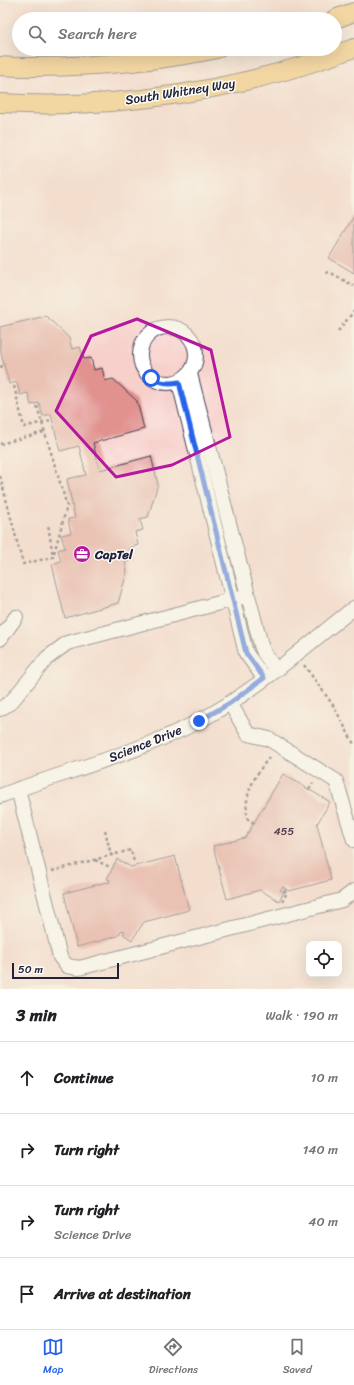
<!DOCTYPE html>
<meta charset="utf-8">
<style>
body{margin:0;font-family:Sriracha,sans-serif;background:#f2f2f2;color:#202124}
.controls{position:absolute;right:12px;bottom:12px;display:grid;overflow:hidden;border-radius:8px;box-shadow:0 4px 16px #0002}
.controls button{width:36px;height:36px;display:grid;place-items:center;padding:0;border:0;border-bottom:1px solid #e0e0e0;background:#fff;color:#202124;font:20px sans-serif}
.scale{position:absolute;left:12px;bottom:10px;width:107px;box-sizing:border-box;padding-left:4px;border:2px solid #22223b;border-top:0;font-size:11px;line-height:14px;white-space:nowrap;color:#22223b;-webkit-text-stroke:3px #fdfcf7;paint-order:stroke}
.stop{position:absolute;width:12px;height:12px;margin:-9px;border:3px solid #2563eb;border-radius:50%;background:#fff}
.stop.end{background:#2563eb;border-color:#fff;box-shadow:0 1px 4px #0008}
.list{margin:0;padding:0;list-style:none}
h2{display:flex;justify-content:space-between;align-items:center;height:52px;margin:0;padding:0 16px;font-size:17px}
h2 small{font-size:13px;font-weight:400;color:#757577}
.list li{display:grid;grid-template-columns:26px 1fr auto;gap:12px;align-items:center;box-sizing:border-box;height:72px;padding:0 16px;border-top:1px solid #e0e0e0}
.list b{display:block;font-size:15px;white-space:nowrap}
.list p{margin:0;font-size:13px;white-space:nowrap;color:#757577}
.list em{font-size:13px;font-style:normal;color:#757577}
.icon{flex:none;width:22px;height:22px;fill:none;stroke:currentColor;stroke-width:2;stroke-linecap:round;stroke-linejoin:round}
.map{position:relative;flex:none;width:354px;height:989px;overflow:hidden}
.search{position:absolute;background:#fff;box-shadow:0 4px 16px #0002;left:12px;right:12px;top:12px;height:44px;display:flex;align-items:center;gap:10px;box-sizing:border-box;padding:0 14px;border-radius:22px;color:#757577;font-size:15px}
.sheet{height:340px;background:#fff}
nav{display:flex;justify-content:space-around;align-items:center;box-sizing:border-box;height:56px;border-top:1px solid #e0e0e0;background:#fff;font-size:11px;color:#757577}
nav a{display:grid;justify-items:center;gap:2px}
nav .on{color:#2563eb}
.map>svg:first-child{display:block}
.built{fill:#f7d0cb;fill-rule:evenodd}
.building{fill:#e1928f}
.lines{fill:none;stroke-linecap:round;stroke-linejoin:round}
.minor-casing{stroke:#414052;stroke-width:16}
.major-casing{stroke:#414052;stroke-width:20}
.path{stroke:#414052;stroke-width:2.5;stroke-dasharray:3 3;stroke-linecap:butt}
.minor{stroke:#fff;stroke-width:14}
.major{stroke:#f5c16b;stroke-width:18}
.route{stroke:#2563eb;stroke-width:5}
.marked{fill:none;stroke:#b5179e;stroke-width:3;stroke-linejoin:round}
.labels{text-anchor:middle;stroke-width:3;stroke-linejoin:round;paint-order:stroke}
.number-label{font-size:11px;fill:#523e50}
.street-label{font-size:13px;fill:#22223b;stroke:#fdfcf7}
.poi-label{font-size:13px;font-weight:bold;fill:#22223b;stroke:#fdfcf7;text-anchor:start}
</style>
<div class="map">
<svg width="354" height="989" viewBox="0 0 354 989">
<rect width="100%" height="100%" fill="#fdfcf7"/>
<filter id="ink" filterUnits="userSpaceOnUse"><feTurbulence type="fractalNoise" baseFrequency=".025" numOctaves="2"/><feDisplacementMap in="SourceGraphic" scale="8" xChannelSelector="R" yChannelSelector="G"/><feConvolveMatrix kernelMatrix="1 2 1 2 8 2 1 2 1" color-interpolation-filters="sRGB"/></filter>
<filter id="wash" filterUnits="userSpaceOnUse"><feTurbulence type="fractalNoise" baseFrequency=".012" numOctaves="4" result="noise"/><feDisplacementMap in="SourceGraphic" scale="16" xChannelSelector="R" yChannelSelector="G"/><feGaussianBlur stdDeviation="0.9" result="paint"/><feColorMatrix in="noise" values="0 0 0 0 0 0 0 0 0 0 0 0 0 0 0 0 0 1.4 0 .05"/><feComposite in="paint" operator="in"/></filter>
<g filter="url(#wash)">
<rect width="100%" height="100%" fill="#f1ead1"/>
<path class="built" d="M 0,0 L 354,0 L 354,989 L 0,989 ZM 19,19 L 335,19 L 335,49 L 19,49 ZM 309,944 L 339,944 L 339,974 L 309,974 Z"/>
<g id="blocks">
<g class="building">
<path d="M 354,216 L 354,273 L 329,258 Z"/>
<path d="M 46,316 L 69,338 L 72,349 L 80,347 L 84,359 L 91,358 L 94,370 L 102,368 L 105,381 L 113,379 L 137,401 L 144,429 L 93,443 L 100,470 L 151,456 L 158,484 L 148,517 L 140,519 L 143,530 L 135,532 L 138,545 L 129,548 L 133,560 L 125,562 L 127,572 L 118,603 L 65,618 L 52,564 L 61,561 L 58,550 L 65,548 L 61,535 L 71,533 L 68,519 L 75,518 L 67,479 L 86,475 L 79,446 L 60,451 L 51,414 L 43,416 L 39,403 L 31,405 L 28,393 L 20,395 L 17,382 L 9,384 L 0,349 L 0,327 Z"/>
<path d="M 283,774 L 330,802 L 317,824 L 331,880 L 289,891 L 283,887 L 280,890 L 284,892 L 279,901 L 260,890 L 227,899 L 213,846 L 245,838 Z"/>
<path d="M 175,856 L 189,910 L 144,922 L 132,940 L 123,934 L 125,931 L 122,930 L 118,936 L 77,947 L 64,893 L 107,882 L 109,883 L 110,880 L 107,879 L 117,859 L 131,867 Z"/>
</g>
</g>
</g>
<g filter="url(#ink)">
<use href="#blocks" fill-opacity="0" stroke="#414052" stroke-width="1"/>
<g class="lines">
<g class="minor-casing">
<g id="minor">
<circle cx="168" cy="355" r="28"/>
<path d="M 190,374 L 261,645 L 264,653 L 276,670"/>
<path d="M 179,382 L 246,653 L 264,678"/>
<path d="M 0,639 L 16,617"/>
<path d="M 230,703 L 248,734 L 269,739 L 336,781 L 354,840"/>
<path d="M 0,709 L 11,702 L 47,658 L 67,643 L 242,597"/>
<path d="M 18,789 L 60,957 L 67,966 L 79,968 L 342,900 L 354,891"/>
<path d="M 0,796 C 66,771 136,754 199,721 C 256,691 304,647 354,608"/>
</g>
</g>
<g class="major-casing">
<g id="major">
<path d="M 335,19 L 354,12"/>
<path d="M 0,66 C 25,68 49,67 74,66 C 122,64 170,59 217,49"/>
<path d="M 0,103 C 119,110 243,90 354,48"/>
</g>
</g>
<g class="path">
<path d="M 326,272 L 333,274 L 354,286"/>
<path d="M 338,331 L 354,311"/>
<path d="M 0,367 L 3,366"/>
<path d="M 14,386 L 24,427 L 51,420"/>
<path d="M 37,406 L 67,506 L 53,557"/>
<path d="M 0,444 L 44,432"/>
<path d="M 0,476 L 23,564 L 53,557 L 48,524"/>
<path d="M 304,665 L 333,705 L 354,744"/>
<path d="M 309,789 L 313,783"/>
<path d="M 254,823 L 248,819 C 242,794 256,774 271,755"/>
<path d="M 105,830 L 111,855"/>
<path d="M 95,860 L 110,867"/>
<path d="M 52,871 L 131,850 L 134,862"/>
<path d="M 282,902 L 287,892 L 283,890"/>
</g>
<use href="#minor" class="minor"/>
<use href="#major" class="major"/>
</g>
</g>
<g class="lines" filter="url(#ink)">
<path class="route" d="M 151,378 C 161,383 168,384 179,382 L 246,653 L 264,678 L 230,703 L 199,721"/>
</g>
<path d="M0 0H354V989H0ZM 137,319 L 211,350 L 230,437 L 172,465 L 116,477 L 56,411 L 91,336 Z" fill="#f1ead1" fill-opacity=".55" fill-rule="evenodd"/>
<path class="marked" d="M 137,319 L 211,350 L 230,437 L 172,465 L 116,477 L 56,411 L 91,336 Z"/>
<defs>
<g id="office-disc" transform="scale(0.9)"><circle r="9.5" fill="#b5179e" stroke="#fdfcf7"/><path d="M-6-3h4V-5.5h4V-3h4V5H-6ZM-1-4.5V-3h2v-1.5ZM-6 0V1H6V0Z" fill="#fff"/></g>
</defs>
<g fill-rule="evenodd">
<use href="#office-disc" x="82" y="554"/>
</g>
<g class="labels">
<g class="number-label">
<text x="284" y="835">455</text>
</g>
<g class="street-label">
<text transform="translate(180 91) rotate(-9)" y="5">South Whitney Way</text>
<text transform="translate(145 743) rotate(-22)" y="5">Science Drive</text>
</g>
<g class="poi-label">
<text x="95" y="559">CapTel</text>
</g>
</g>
</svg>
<div class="controls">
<button><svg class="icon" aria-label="locate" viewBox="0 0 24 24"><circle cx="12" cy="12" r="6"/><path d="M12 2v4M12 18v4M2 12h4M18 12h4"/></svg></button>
</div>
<div class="scale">50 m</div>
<div class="stop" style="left:151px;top:378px"></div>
<div class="stop end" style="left:199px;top:721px"></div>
<div class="search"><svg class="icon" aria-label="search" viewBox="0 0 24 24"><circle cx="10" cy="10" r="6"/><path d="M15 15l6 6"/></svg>Search here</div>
</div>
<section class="sheet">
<h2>3 min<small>Walk · 190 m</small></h2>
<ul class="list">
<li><svg class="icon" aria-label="ahead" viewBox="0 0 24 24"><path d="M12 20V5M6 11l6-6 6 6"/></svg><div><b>Continue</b></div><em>10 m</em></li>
<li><svg class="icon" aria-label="right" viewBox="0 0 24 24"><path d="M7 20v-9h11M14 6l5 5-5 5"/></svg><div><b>Turn right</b></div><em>140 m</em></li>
<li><svg class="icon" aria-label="right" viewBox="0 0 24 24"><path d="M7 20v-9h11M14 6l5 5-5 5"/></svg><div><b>Turn right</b><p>Science Drive</p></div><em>40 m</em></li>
<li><svg class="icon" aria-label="arrive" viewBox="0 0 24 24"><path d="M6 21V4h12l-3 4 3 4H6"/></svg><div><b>Arrive at destination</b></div></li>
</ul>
</section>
<nav>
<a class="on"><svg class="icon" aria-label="map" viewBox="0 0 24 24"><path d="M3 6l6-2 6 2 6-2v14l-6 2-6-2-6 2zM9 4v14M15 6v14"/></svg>Map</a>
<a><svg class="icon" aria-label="directions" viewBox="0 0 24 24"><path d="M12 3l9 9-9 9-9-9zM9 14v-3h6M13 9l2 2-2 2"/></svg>Directions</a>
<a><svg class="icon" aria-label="saved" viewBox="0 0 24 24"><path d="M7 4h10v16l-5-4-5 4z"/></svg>Saved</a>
</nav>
